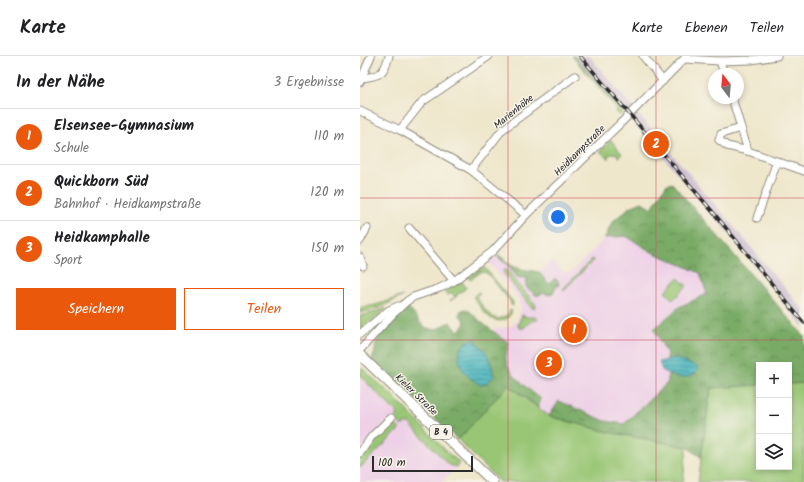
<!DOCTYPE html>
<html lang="de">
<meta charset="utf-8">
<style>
body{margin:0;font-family:Kalam,sans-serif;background:#f6f6f6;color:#202124}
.controls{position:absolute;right:12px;bottom:12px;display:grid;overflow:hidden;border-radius:0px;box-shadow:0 2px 6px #0003}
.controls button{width:36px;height:36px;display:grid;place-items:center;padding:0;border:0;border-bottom:1px solid #e0e0e0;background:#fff;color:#202124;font:20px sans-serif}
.compass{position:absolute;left:348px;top:12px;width:36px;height:36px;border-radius:50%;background:#fff;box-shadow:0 2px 6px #0003;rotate:344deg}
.scale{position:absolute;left:12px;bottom:10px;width:101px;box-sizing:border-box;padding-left:4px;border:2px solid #2b2b2b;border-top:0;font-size:11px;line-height:14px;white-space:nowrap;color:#2b2b2b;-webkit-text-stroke:3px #f7f3e8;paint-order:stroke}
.you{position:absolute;left:198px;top:161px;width:14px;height:14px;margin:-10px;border:3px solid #fff;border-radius:50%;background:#1a73e8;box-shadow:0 0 0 6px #1a73e833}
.badge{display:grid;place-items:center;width:26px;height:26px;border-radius:50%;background:#ea580c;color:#fff;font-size:13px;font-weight:700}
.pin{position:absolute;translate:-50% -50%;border:2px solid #fff;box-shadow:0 1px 4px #0006}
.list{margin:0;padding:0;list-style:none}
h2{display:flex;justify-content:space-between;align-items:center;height:52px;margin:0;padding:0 16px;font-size:17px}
h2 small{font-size:13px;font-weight:400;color:#757577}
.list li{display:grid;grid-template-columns:26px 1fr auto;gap:12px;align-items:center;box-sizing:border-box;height:56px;padding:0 16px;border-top:1px solid #e0e0e0}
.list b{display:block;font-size:15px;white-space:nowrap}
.list p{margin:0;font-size:13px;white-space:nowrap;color:#757577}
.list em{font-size:13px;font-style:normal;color:#757577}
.actions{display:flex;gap:8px;padding:12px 16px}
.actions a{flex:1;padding:9px 0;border:1px solid #ea580c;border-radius:0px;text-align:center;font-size:14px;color:#ea580c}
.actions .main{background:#ea580c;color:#fff}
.icon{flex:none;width:22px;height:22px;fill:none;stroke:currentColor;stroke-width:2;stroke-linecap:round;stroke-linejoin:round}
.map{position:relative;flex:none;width:444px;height:426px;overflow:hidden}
header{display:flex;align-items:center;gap:24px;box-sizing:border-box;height:56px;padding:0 20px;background:#fff;border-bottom:1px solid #e0e0e0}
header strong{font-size:19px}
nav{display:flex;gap:22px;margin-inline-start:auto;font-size:14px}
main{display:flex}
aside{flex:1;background:#fff}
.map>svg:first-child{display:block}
.built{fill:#eed0e7}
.railway{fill:#ccbed3}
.grass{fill:#99c674;stroke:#627850}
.forest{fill:url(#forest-crowns);stroke:#526b48}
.water{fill:url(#water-rules);stroke:#366e73}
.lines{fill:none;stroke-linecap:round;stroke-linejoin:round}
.minor-casing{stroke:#8d897c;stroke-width:9}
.major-casing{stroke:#8d897c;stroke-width:11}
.minor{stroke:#fff;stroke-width:7}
.major{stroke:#fff;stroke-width:9}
.rail-casing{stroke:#2b2b2b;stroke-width:3.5}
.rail{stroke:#f7f3e8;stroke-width:2;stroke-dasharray:6;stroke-linecap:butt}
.grid{fill:none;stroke:#d1495b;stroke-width:1;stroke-opacity:0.55}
.labels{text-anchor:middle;stroke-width:3;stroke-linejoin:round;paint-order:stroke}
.shield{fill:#f7f3e8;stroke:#686764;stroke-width:1}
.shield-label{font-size:9px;font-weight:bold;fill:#2b2b2b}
.street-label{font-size:10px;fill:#2b2b2b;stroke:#f7f3e8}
</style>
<header>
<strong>Karte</strong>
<nav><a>Karte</a><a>Ebenen</a><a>Teilen</a></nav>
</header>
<main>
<aside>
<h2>In der Nähe<small>3 Ergebnisse</small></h2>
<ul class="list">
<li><span class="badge">1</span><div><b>Elsensee-Gymnasium</b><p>Schule</p></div><em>110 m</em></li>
<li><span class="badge">2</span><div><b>Quickborn Süd</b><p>Bahnhof · Heidkampstraße</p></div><em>120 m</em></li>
<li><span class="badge">3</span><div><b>Heidkamphalle</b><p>Sport</p></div><em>150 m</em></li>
</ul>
<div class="actions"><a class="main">Speichern</a><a>Teilen</a></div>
</aside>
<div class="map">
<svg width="444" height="426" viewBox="0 0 444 426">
<defs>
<pattern id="forest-crowns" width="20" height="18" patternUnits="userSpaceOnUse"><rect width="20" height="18" fill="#7aab66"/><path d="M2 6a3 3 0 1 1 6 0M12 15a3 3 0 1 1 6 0" fill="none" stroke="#648b54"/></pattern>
<pattern id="water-rules" width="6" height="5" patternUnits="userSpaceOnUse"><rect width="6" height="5" fill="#42b2bb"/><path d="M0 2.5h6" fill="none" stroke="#379198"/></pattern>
</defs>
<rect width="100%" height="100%" fill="#f7f3e8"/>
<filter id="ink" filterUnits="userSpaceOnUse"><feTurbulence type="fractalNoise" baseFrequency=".025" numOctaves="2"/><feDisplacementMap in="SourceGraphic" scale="8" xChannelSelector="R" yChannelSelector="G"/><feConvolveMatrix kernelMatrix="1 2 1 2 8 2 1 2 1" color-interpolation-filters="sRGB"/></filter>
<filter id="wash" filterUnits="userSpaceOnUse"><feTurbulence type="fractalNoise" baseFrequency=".012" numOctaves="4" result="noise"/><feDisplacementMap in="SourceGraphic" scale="16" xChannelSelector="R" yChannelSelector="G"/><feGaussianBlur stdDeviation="0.9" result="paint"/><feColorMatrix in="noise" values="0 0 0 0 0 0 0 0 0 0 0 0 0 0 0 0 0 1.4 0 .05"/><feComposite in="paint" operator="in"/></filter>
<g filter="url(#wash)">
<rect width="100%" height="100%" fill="#efe7cc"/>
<g class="built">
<path d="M 266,180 L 290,195 L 340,217 L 347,238 L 319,251 L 307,298 L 308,326 L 264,369 L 245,365 L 200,345 L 189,360 L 178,351 L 181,342 L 162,327 L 151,315 L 146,303 L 149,287 L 133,275 L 135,273 L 150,271 L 156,266 L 161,256 L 160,248 L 153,234 L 128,206 L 134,200 L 138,199 L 139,203 L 147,208 L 158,222 L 167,222 L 167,224 L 179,238 L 183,237 L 186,238 L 194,234 L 195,232 L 189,228 L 179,216 L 192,204 L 203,216 L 210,217 L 245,182 Z"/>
<path d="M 0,314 L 101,408 L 82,426 L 0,426 Z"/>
</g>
<path class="railway" d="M 214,0 L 229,0 L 359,153 L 444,255 L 444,272 L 373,183 L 278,72 Z"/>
<g class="grass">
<path d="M 212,0 L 214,0 L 263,55 L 260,59 L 256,56 L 257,53 Z"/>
<path d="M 251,84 L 262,98 L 258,101 L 257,97 L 248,99 L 248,103 L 240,95 Z"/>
<path d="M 232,203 L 234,204 L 204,234 L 203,233 Z"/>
<path d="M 125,212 L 153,246 L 153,250 L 151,249 L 150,245 L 127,217 L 121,216 L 110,224 L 108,222 L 121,213 Z"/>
<path d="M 144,214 L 147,214 L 176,249 L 175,252 L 172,252 L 144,218 Z"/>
<path d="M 318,222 L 327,230 L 313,244 L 305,236 Z"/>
<path d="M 102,225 L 106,232 L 98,238 L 97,240 L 90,245 L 95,241 L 92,237 L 87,239 L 85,235 Z"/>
<path d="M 118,236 L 120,237 L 116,241 C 122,248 131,266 141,262 C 146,260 148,259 150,254 L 152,255 C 151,259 148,262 144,264 C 130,269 121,251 113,241 Z"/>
<path d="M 43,240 L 19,252 L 0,257 L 0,252 L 15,249 Z"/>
<path d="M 25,252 L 26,253 L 0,274 L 0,260 L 16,256 Z"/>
<path d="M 162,259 L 167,261 L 176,261 L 178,264 L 171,265 L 164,272 L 159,272 L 158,269 Z"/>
<path d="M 2,312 L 34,341 L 90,399 L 99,406 L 97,411 L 89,409 L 49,367 L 44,368 L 42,370 L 35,363 L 38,358 L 0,320 Z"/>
<path d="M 444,327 L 444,426 L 338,426 L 351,332 L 399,329 L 399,411 L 429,411 L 429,328 Z"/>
<path d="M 148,329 L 189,360 L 248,376 L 327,391 L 323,426 L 140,426 L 98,384 Z"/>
<path d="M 32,365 L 40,373 L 0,412 L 0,400 L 11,385 Z"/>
</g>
<g class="forest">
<path d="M 312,127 L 444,280 L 444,327 L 429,328 L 429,309 L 399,309 L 399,329 L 351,332 L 341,401 L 327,391 L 248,376 L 189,360 L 199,345 L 245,365 L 264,368 L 308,326 L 307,298 L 294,273 L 319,251 L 347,238 L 340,217 L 290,195 L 266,180 L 245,182 L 252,166 L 270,151 L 282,146 L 292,152 L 306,129 Z"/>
<path d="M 138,199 C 143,201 146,206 151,209 C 160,214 169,214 179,216 L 189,228 L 195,222 L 199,227 L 198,230 L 195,232 L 193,237 L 189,239 L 183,237 L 177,240 L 166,231 L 167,222 L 158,222 L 147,208 L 139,203 Z"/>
<path d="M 48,251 L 64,271 L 75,274 L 90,266 L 98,275 L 104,269 L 105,265 L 100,260 L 100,255 L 105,253 L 108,254 L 126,270 L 149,287 C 148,292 145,298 146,303 C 147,318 170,334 181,343 L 178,351 L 148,329 L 98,384 L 11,303 C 18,294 13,292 17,285 C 24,271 36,261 48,251 Z"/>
</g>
<g class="water">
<path d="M 113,283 C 129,297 130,301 134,321 L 122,330 C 118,327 113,324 109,321 C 96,309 94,289 113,283 Z"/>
<path d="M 314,302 L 338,311 L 336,317 C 323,325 313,321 302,314 L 299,306 Z"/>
</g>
</g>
<g filter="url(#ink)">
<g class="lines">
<g class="minor-casing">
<g id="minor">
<path d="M 283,0 L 303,25"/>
<path d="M 325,3 L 360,5 L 391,4 L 417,0"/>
<path d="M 360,5 L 364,18"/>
<path d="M 2,22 C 20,20 24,18 29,0"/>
<path d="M 0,26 L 11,0"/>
<path d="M 372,42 L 388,95"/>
<path d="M 0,55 L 40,74 L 111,114 L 166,159"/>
<path d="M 381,72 L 361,78 L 359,84 L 367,90 L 388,95 L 444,115"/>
<path d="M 40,74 L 62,46 L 129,0"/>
<path d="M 111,114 L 142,74 L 215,20"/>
<path d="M 397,162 L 417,105"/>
<path d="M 49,172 L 94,225"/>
<path d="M 0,185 L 7,172"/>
<path d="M 0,201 L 3,210"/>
<path d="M 0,278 L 29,254 L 38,250"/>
<path d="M 0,294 L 32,259 L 47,245 L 53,241 L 80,232 L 94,225 L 133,195 L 166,159 L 270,58 L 327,0"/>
<path d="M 0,397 L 12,380 L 31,362"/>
</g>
</g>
<g class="major-casing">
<path id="major" d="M 0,299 L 133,426"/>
</g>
<use href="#minor" class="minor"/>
<use href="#major" class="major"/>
<g class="rail-casing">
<path id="rail" d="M 220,0 L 352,155 L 444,267"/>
</g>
<use href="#rail" class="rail"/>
</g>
</g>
<path class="grid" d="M 148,0 L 148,426M 296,0 L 296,426M 0,142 L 444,142M 0,284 L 444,284"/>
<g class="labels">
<rect class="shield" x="70" y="369" width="22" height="14" rx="3"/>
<g class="shield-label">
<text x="81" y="379">B 4</text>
</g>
<g class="street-label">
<text transform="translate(153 55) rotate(-39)" y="4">Marienhöhe</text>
<text transform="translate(219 94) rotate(-45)" y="4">Heidkampstraße</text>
<text transform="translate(57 338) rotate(44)" y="4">Kieler Straße</text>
</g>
</g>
</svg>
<div class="controls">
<button>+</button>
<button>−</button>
<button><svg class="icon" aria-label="layers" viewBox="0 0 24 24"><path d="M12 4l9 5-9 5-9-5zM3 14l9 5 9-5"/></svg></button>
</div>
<svg class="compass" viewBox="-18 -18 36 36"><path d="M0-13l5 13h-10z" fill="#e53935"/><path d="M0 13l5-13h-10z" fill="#757577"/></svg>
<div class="scale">100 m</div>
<div class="you"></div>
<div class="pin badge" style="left:214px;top:274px">1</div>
<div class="pin badge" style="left:296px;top:88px">2</div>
<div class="pin badge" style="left:189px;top:307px">3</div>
</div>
</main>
